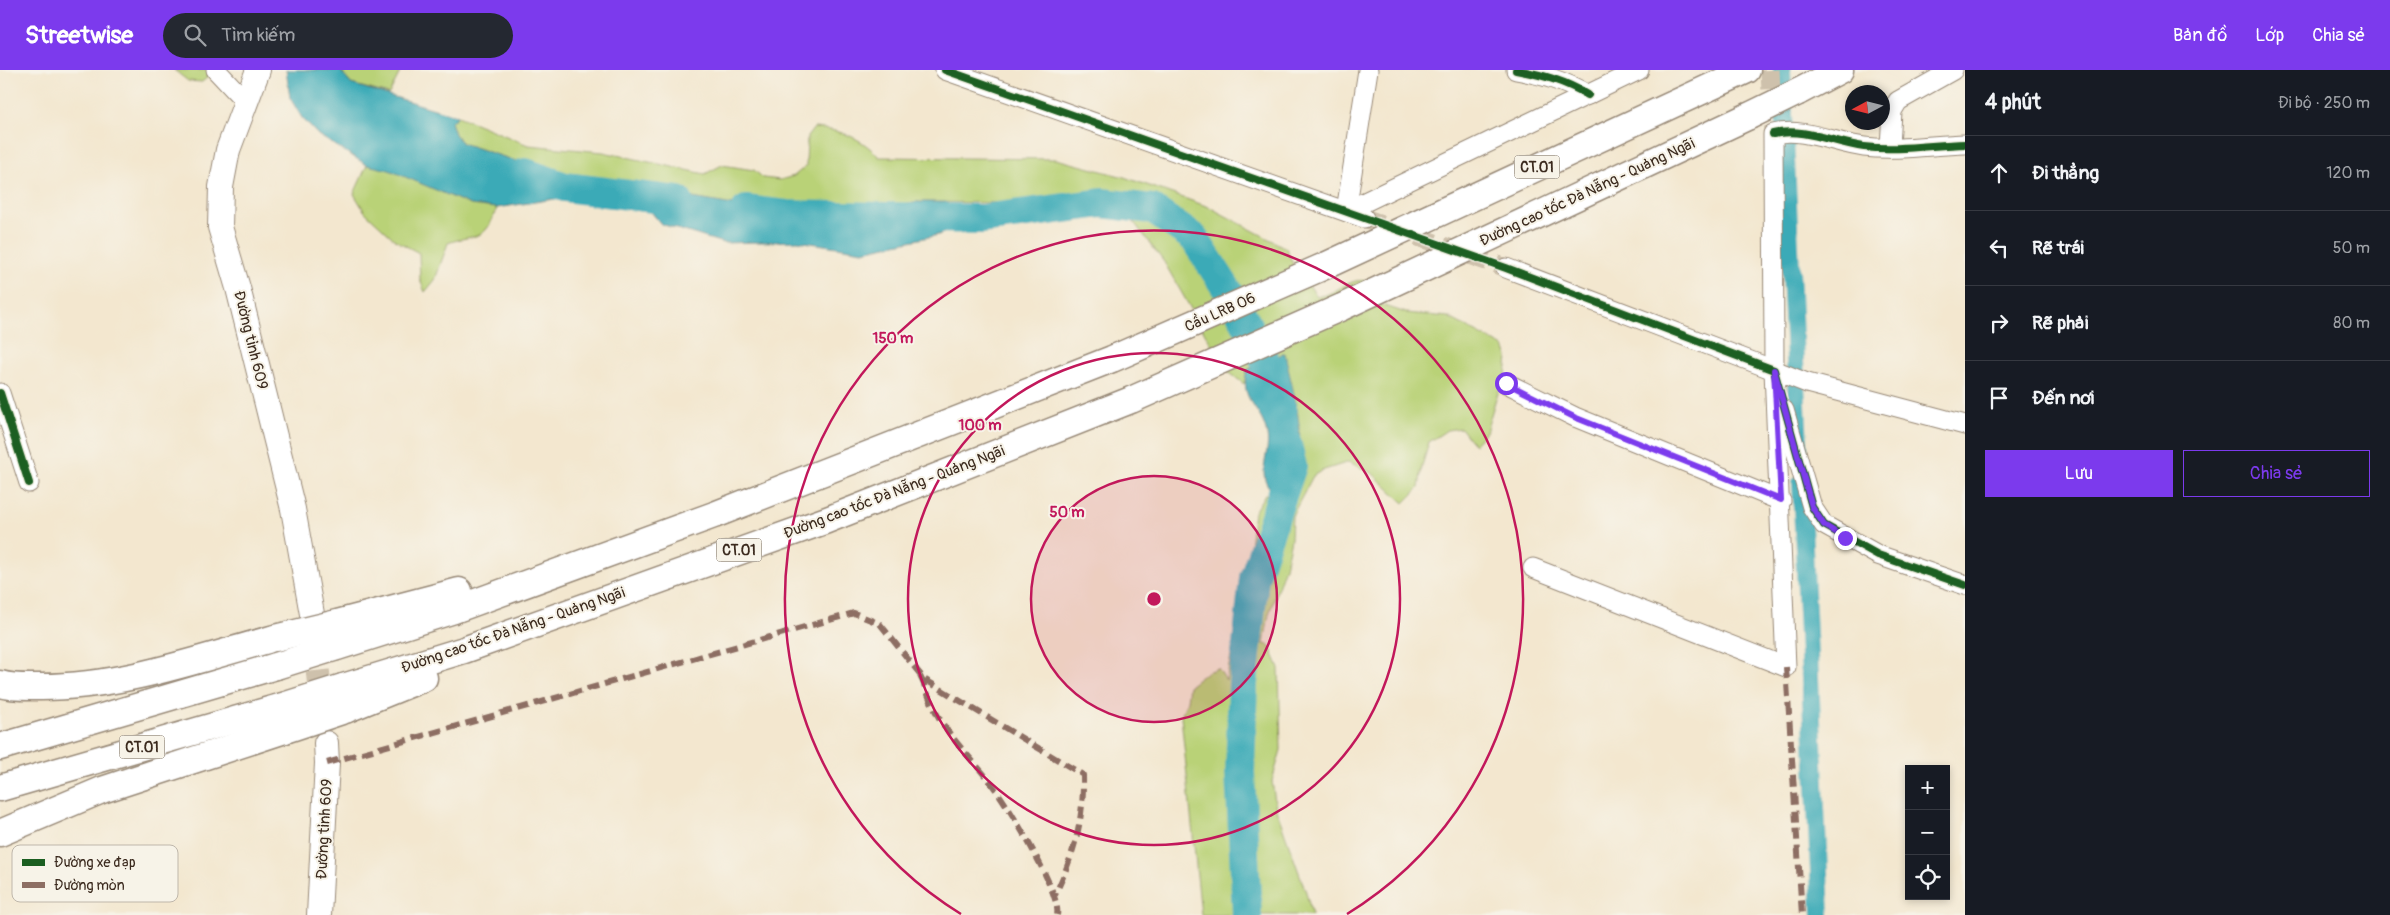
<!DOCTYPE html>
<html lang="vi">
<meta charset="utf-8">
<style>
body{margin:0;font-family:Pangolin,sans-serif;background:#242831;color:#f1f3f6}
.controls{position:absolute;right:15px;bottom:15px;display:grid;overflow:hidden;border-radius:0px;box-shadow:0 2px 8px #0003}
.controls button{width:45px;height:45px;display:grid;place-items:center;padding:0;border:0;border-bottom:1px solid #363941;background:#171b24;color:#f1f3f6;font:25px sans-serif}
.compass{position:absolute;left:1845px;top:15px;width:45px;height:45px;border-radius:50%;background:#171b24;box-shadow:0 2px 8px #0003;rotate:263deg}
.stop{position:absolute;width:15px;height:15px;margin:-11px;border:4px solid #7c3aed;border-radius:50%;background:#fff}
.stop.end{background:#7c3aed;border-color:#fff;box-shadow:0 1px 5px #0008}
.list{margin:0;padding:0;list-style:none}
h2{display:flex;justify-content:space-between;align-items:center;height:65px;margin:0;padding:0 20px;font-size:21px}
h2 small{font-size:16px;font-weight:400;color:#9ea1a6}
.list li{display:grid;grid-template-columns:32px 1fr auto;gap:15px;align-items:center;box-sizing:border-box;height:75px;padding:0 20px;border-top:1px solid #363941}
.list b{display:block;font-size:19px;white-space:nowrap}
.list em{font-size:16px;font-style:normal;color:#9ea1a6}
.actions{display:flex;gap:10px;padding:15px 20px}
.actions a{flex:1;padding:11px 0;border:1px solid #7c3aed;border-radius:0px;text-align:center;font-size:18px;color:#7c3aed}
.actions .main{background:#7c3aed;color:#fff}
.icon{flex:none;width:28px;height:28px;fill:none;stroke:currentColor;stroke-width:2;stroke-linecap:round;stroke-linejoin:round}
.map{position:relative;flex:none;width:1965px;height:845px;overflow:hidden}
header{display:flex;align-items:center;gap:30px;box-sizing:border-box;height:70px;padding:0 25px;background:#7c3aed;color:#fff}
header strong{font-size:24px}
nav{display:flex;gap:28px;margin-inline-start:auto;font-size:18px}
.search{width:350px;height:45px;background:#242831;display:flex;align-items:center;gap:12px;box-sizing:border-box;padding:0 18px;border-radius:28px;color:#9ea1a6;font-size:19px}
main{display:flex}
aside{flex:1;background:#171b24}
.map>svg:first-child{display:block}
.green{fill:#b9d277;stroke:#7a7e4a}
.water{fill:#3aaab7;stroke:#3a6a6a}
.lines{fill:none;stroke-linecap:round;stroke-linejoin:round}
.canal{stroke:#3aaab7;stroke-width:18}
.river{stroke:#3aaab7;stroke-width:30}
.minor-tunnel{stroke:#cec1ac;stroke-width:19;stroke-dasharray:19 9;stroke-linecap:butt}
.major-tunnel{stroke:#cec1ac;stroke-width:24;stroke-dasharray:24 12;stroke-linecap:butt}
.minor-casing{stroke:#978876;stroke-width:21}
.major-casing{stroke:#978876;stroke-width:26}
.highway-casing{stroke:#978876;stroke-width:29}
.minor{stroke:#fff;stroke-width:19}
.major{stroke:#fff;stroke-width:24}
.highway{stroke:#fff;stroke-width:26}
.highway-bridge-casing{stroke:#978876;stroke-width:29;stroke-linecap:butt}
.highway-bridge{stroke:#fff;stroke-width:26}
.quiet{stroke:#8d6e63;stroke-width:6;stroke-dasharray:12 6;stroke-linecap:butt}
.cycleway-casing{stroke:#f7f3e8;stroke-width:11}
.cycleway{stroke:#1b5e20;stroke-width:8}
.route{stroke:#7c3aed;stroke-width:6}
.ring{fill:none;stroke:#c2185b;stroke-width:2.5}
.labels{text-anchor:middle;stroke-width:4;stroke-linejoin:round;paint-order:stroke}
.shield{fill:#f7f3e8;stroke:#73665b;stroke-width:1}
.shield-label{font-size:14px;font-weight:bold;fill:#3b2a1e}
.street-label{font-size:15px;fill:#3b2a1e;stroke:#f7f3e8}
.key{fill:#f7f3e8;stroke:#bfb7ab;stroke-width:1}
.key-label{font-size:14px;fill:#3b2a1e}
.centre{fill:#c2185b;stroke:#f7f3e8;stroke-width:2.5}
.ring-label{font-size:15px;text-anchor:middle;font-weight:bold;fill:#c2185b;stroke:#f7f3e8;stroke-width:4;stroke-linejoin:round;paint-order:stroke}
</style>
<header>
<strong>Streetwise</strong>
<div class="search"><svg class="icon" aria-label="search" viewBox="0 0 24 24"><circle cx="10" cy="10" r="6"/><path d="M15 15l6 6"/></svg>Tìm kiếm</div>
<nav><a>Bản đồ</a><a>Lớp</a><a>Chia sẻ</a></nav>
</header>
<main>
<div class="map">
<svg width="1965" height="845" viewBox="0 0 1965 845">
<rect width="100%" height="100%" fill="#f7f3e8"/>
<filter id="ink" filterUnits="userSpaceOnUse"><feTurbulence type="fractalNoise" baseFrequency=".02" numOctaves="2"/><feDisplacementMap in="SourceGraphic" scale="10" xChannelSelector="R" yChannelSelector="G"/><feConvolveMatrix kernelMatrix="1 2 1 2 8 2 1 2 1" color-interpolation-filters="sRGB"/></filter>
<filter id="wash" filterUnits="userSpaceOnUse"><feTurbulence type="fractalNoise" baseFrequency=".0096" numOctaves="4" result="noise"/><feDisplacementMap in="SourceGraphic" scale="20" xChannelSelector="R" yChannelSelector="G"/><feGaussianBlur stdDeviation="1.12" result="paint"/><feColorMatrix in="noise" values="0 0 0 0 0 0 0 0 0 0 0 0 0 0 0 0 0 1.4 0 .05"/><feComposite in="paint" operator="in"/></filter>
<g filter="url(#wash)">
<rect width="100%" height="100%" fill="#f3e7cf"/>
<g class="green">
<path d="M 174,0 L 216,0 L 202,12 L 188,11 Z"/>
<path d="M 340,0 L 401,0 L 389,24 L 351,14 Z"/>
<path d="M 458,46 L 528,75 L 603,82 L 705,104 L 722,95 L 754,100 L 763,108 L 780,110 L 794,106 L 806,96 L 807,67 L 814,58 C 840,60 861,67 879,87 L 1056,89 L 1124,107 L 1209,137 L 1286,178 L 1293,194 L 1317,226 C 1337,226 1351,203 1371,213 L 1372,221 L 1382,235 L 1406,243 L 1448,247 L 1504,277 L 1508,287 L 1506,305 L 1496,328 L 1486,362 L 1474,375 L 1461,358 L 1447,360 L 1429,372 L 1422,396 L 1419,418 L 1404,433 L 1372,403 L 1349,392 L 1321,401 L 1313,406 L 1292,446 L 1291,469 L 1285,497 L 1269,544 L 1264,574 L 1269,575 L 1279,598 L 1281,680 L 1272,711 L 1276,739 L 1306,822 L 1312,845 L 1201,845 L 1181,646 L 1187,631 L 1189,616 L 1207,602 L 1218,598 L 1226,610 L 1245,519 L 1254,442 L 1265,424 L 1276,424 L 1294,406 L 1295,330 L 1290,309 L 1278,284 L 1247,300 L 1244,314 L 1226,300 L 1164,192 L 1133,151 L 1102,133 L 1131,130 L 1021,133 L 914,132 L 825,151 L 558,105 L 462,73 L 455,64 L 451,52 Z"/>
<path d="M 367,95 L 389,99 L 471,135 L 497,138 C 484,174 478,162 448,173 L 435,210 L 425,222 L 420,210 L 419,183 L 395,170 L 365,142 L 354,124 Z"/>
</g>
<g class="water">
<path d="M 286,0 L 340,0 L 351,14 L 458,46 L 451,52 L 455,64 L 462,73 L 558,105 L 565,117 L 560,128 L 497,138 L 471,135 L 389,100 L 367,95 L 318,65 L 302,48 L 290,28 Z"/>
<path d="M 635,118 L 825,151 L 914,132 L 946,132 L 963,149 L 958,157 L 938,165 L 863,181 L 798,171 L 723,173 L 661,154 L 638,126 Z"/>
<path d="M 1285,283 C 1293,327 1318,390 1276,424 C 1253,407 1271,386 1267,365 C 1262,337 1239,332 1247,300 Z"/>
</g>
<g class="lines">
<g class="canal">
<path d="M 1782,0 L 1799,379"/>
<path d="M 1801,413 L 1821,845"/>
</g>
<g class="river">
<path d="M 525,103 L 565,117 L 678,131"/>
<path d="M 746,140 L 787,145 L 982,149 L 1102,133 L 1152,139 L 1194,168 L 1237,235 L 1271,303 L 1277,330"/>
<path d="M 1247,845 L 1240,702 L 1243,614 L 1254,508 L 1292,396 L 1287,374"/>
</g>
</g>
</g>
<g filter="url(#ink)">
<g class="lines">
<g class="minor-tunnel">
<path d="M 1770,0 L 1773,64"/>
<path d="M 1364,148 L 1506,198"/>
</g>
<path class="major-tunnel" d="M 314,565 L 322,642"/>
<g class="minor-casing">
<g id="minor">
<path d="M 216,0 L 246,32"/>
<path d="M 945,0 L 1364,148"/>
<path d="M 1516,0 C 1543,5 1565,11 1588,25"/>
<path d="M 1890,78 L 1892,41 L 1898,31 L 1953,0"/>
<path d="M 1346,141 L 1639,0"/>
<path d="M 1346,141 L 1368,0"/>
<path d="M 1506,198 L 1774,300 L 1777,311"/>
<path d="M 1774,300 L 1807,313 L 1965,355"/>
<path d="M 1506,313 L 1575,347 L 1781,431"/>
<path d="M 0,323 L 29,413"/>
<path d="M 1784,340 L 1812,437 L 1824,455 L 1878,485 L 1965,515"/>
<path d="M 1533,498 L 1786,597 L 1774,300 L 1773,64 C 1805,57 1833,73 1864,77 C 1897,81 1932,75 1965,74"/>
</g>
</g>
<g class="major-casing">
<g id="major">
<path d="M 258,0 L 228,80 L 221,117 L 220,157 L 238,218 L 293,439 L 312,544"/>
<path d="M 319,845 L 327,693 L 326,673"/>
</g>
</g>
<g class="highway-casing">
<g id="highway">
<path d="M 1798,22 L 1840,0"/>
<path d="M 333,554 L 459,521"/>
<path d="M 337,577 L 454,540 L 714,445 L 1112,289 L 1327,195 L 1747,0"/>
<path d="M 0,614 C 14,618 27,617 41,617 C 121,617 199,589 275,568"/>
<path d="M 343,617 L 464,580 L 827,450 L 1131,330 L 1342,237 L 1749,46"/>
<path d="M 345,640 L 424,608"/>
<path d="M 0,677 L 276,596"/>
<path d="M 0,718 L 283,636"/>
<path d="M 0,763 L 102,720 L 285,660"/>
</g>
</g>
<use href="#minor" class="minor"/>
<use href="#major" class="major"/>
<use href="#highway" class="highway"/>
<g class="highway-bridge-casing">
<g id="highway-bridge">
<path d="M 1749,46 L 1798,22"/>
<path d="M 275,568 L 333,554"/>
<path d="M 276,596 L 337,577"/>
<path d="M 283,636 L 343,617"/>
<path d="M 285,660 L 345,640"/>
</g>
</g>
<use href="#highway-bridge" class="highway-bridge"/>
<g class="quiet">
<path d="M 1786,597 L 1802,845"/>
<path d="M 920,606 C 927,620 932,637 941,651 C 956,675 979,696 996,720 C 1010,739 1062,824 1057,845"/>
<path d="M 327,693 L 854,543 L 880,554 L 924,609 L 1083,705 C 1084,751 1074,784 1055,825"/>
</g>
<g class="cycleway-casing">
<g id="cycleway">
<path d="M 945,0 L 1506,198 L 1774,300 L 1812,437 L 1824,455 L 1878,485 L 1965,515"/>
<path d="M 1516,0 C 1543,5 1565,11 1588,25"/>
<path d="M 1773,64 C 1805,57 1833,73 1864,77 C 1897,81 1932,75 1965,74"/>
<path d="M 0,323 L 29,413"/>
</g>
</g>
<use href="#cycleway" class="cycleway"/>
</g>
</g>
<g class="lines" filter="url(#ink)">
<path class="route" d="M 1506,313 L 1574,347 L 1781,430 L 1774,300 L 1812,437 L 1824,455 L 1845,468"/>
</g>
<circle cx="1154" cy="529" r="123" fill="#c2185b" fill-opacity=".12"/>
<g class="ring">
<circle cx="1154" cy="529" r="123"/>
<circle cx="1154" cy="529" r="246"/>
<path d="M961 844A369 369 0 1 1 1347 844"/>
</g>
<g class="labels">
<g class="shield">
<rect x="1514.5" y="85.5" width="45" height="23" rx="4"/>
<rect x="716.5" y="468.5" width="45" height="23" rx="4"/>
<rect x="119.5" y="665.5" width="45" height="23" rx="4"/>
</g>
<g class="shield-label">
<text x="1537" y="102">CT.01</text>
<text x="739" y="485">CT.01</text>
<text x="142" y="682">CT.01</text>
</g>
<g class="street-label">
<text transform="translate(1587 122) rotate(-25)" y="5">Đường cao tốc Đà Nẵng - Quảng Ngãi</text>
<text transform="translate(1220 242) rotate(-24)" y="5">Cầu LRB 06</text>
<text transform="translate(251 270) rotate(76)" y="5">Đường tỉnh 609</text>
<text transform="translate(894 422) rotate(-21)" y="5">Đường cao tốc Đà Nẵng - Quảng Ngãi</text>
<text transform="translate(513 560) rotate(-19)" y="5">Đường cao tốc Đà Nẵng - Quảng Ngãi</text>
<text transform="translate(324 759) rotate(-87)" y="5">Đường tỉnh 609</text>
</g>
</g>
<rect x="12" y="775" width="166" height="57" rx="8" class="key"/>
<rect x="22" y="789" width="23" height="7" fill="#1b5e20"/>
<rect x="22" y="812" width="23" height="6" fill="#8d6e63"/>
<g class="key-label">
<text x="54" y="797">Đường xe đạp</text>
<text x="54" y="820">Đường mòn</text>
</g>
<circle cx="1154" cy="529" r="8" class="centre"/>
<g class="ring-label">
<text x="893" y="273">150 m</text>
<text x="980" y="360">100 m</text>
<text x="1067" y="447">50 m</text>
</g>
</svg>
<div class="controls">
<button>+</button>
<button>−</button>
<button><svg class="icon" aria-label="locate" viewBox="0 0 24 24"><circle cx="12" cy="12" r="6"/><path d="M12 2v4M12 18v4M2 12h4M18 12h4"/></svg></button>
</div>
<svg class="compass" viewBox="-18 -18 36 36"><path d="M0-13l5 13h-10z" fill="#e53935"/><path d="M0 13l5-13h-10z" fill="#9ea1a6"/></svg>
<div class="stop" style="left:1506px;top:313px"></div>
<div class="stop end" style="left:1845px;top:468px"></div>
</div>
<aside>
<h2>4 phút<small>Đi bộ · 250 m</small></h2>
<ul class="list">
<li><svg class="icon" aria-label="ahead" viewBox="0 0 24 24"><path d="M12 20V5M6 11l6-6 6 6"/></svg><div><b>Đi thẳng</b></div><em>120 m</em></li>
<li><svg class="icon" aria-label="left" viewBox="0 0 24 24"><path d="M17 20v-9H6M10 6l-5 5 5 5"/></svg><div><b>Rẽ trái</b></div><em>50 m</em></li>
<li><svg class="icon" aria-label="right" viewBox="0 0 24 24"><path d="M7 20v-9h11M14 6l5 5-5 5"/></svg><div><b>Rẽ phải</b></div><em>80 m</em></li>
<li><svg class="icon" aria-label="arrive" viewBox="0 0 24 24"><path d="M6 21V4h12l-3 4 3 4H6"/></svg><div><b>Đến nơi</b></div></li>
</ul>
<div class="actions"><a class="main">Lưu</a><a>Chia sẻ</a></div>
</aside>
</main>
